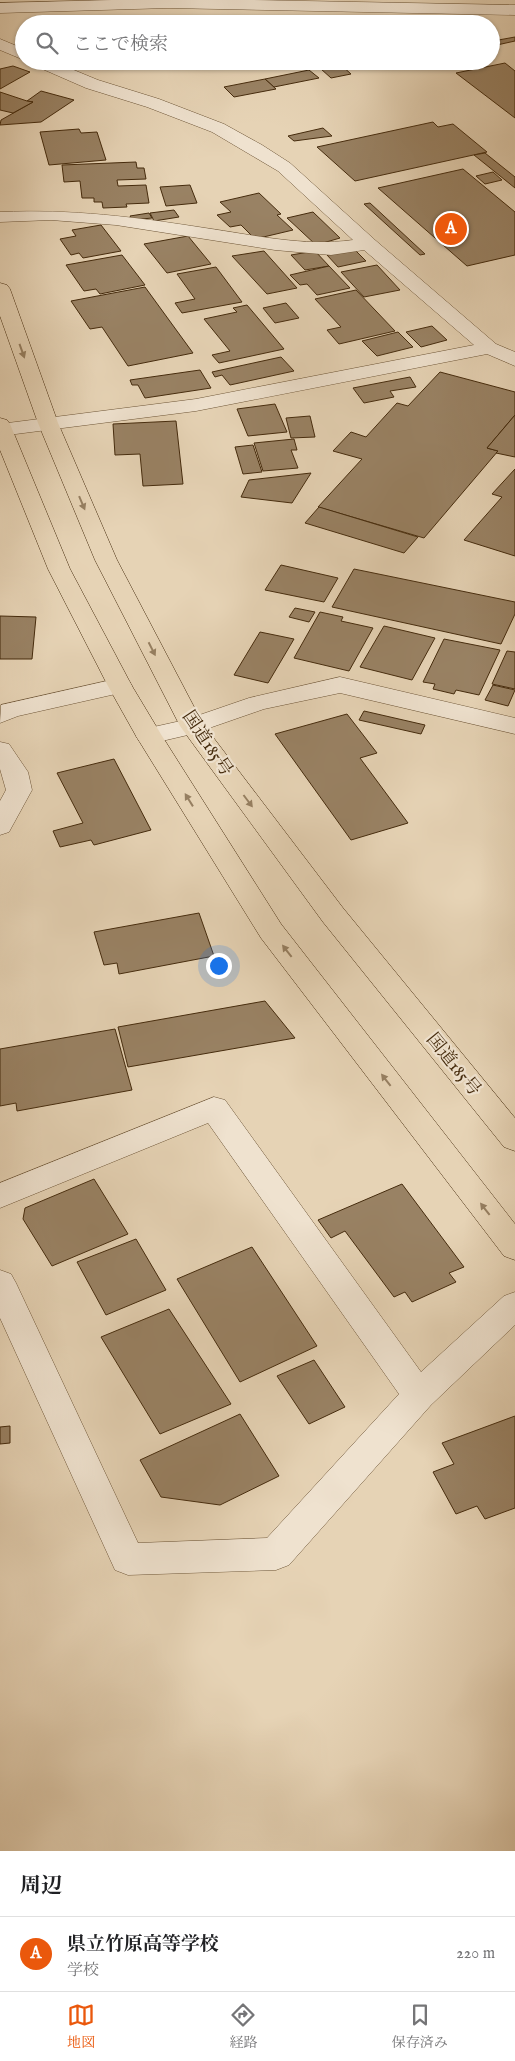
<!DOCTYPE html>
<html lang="ja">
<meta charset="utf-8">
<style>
body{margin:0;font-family:"IM FELL English","Noto Serif JP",serif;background:#f6f6f6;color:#202124}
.you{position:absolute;left:218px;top:965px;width:18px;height:18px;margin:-12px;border:4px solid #fff;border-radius:50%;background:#1a73e8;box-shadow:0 0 0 8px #1a73e833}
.badge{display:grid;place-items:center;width:32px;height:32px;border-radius:50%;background:#ea580c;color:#fff;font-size:16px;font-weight:700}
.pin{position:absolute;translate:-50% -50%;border:2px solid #fff;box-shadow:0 1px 5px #0006}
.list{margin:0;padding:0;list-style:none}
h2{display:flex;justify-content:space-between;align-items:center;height:65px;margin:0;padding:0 20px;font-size:21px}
h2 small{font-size:16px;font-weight:400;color:#757577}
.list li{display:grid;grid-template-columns:32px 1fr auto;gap:15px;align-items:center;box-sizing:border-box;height:75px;padding:0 20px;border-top:1px solid #e0e0e0}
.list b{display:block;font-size:19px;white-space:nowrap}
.list p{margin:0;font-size:16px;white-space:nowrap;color:#757577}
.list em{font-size:16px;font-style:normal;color:#757577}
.icon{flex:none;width:28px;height:28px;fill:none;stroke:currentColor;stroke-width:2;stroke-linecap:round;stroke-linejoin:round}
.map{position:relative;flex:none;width:515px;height:1851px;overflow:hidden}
.search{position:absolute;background:#fff;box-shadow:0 1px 4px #0004;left:15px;right:15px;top:15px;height:55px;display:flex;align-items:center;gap:12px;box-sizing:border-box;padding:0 18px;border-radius:28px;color:#757577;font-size:19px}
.sheet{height:140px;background:#fff}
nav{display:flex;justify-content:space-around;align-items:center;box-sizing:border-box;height:70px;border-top:1px solid #e0e0e0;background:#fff;font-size:14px;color:#757577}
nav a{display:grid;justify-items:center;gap:2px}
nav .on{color:#ea580c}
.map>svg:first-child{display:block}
.building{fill:#998264;stroke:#452b0d}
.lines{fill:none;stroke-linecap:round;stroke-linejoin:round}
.minor-casing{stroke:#6d5537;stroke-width:1}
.highway-casing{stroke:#452b0d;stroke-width:1}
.minor{fill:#efe2cf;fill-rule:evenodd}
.highway{fill:#e6d3b5;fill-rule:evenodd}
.oneway{fill:#967f61}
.labels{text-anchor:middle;stroke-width:4.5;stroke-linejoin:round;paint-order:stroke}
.street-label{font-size:18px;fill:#452b0d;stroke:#efe2cf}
</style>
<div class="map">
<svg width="515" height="1851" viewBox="0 0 515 1851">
<rect width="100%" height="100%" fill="#e6d3b5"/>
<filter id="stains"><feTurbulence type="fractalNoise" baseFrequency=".004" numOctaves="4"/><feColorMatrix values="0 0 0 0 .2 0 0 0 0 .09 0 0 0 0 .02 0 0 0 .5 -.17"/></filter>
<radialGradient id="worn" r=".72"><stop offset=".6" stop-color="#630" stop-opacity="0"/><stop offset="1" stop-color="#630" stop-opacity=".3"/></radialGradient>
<g class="building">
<path d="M 515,37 L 515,41 L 497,45 L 493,41 Z"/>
<path d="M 505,63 L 515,71 L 515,118 L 456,73 Z"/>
<path d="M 341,65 L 351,74 L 331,78 L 321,69 Z"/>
<path d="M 13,66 L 30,72 L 0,89 L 0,69 Z"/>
<path d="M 309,70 L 319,78 L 274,87 L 265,79 Z"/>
<path d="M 265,79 L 276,89 L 234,97 L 224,87 Z"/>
<path d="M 41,91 L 74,100 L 41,122 L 0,125 L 1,120 L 33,102 L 27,101 Z"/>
<path d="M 0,92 L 27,101 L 33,102 L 13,113 L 0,110 Z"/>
<path d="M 433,122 L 438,127 L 453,124 L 487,152 L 355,181 L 317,147 Z"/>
<path d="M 323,128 L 332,136 L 294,141 L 288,136 Z"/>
<path d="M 79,129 L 81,133 L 97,132 L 106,160 L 49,165 L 40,132 Z"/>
<path d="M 485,153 L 515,177 L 515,188 L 474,155 Z"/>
<path d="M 136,162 L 137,168 L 144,168 L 146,179 L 117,180 L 118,186 L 146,185 L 149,203 L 126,204 L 127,207 L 103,208 L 102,202 L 94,202 L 94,198 L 82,198 L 80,181 L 64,182 L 62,165 Z"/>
<path d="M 463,169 L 515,212 L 515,255 L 467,266 L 378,188 Z"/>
<path d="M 493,172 L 502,180 L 485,184 L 476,176 Z"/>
<path d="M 190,185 L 197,203 L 166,206 L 160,187 Z"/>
<path d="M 259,193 L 281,214 L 277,215 L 293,230 L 255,239 L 241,225 L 230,227 L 217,215 L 231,212 L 220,202 Z"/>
<path d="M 370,203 L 425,254 L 420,255 L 364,204 Z"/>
<path d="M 174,210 L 179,217 L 154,221 L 150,213 Z"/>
<path d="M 313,212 L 340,238 L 316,245 L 287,218 Z"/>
<path d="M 149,213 L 152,218 L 132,220 L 130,216 Z"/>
<path d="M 101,225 L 121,251 L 83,258 L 79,253 L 71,255 L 60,239 L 76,236 L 72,230 Z"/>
<path d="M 188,236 L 211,264 L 167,273 L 144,244 Z"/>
<path d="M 355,250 L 366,261 L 338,267 L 327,255 Z"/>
<path d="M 264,251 L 297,288 L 267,294 L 232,256 Z"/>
<path d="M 315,251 L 329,266 L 305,270 L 291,255 Z"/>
<path d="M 122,255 L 145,285 L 100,294 L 96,289 L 84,291 L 66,265 Z"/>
<path d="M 377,265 L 400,290 L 364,297 L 341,272 Z"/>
<path d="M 329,266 L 350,288 L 317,295 L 307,284 L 300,285 L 290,275 Z"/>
<path d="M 216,267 L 242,302 L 182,313 L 175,303 L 195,299 L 177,274 Z"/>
<path d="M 145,287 L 193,353 L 128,366 L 102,327 L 90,329 L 71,301 Z"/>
<path d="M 356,290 L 395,331 L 339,344 L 327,330 L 341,327 L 315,299 Z"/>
<path d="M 286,303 L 299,318 L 275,323 L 263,308 Z"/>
<path d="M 247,305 L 284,349 L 219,363 L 212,355 L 230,351 L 204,319 L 237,312 L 233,308 Z"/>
<path d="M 432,326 L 447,340 L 421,347 L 406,332 Z"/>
<path d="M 398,332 L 413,347 L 377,356 L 362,341 Z"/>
<path d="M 281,357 L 294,371 L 230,385 L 222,375 L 215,377 L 212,372 Z"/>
<path d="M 200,370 L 211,388 L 145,398 L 138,385 L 132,385 L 130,380 Z"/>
<path d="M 440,372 L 515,392 L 515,415 L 487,448 L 498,451 L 424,538 L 318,507 L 362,459 L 333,451 L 351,432 L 366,437 L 397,403 L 408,406 Z"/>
<path d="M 410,377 L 416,387 L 390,391 L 394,397 L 364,403 L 353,388 Z"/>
<path d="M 275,404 L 287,432 L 248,436 L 237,409 Z"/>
<path d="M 515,415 L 515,457 L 496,453 L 498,451 L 487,448 Z"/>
<path d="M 310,416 L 315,437 L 291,438 L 286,418 Z"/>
<path d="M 176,421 L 183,484 L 143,486 L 140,454 L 115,455 L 113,424 Z"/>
<path d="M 294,439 L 297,450 L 291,450 L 298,468 L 263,471 L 254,443 Z"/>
<path d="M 253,445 L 262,472 L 243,474 L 235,447 Z"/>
<path d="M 515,469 L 515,556 L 464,540 L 502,497 L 492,494 Z"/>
<path d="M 311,473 L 292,503 L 241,497 L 249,480 Z"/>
<path d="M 319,507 L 418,537 L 404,553 L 305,523 Z"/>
<path d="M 281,565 L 338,578 L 324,602 L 265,590 Z"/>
<path d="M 354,569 L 515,602 L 515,614 L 501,644 L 332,607 Z"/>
<path d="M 295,608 L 315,612 L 309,622 L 289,617 Z"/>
<path d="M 320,612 L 343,617 L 341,621 L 373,628 L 349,671 L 294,658 Z"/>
<path d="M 0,616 L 36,617 L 32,659 L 0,659 Z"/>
<path d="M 384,626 L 435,638 L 412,680 L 360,667 Z"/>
<path d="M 260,632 L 294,639 L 268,683 L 234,675 Z"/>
<path d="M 444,639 L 500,650 L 479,695 L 456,690 L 454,694 L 433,689 L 435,684 L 423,682 Z"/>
<path d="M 507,651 L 515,652 L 515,689 L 492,684 Z"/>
<path d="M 493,685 L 515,690 L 508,706 L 485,700 Z"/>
<path d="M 364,711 L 425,725 L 421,734 L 359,720 Z"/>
<path d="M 347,714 L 377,753 L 360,758 L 408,823 L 351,840 L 275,734 Z"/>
<path d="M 114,759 L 151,830 L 94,845 L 91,840 L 60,847 L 53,831 L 83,823 L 57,773 Z"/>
<path d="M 199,913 L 214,956 L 119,974 L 117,963 L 104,965 L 94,932 Z"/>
<path d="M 265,1001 L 295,1038 L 128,1067 L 118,1027 Z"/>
<path d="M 115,1029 L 132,1090 L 17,1111 L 16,1103 L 0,1106 L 0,1049 Z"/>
<path d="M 94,1179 L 128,1234 L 52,1266 L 23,1219 L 25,1208 Z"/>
<path d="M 402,1184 L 464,1267 L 449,1273 L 456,1282 L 412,1302 L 405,1292 L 394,1297 L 345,1231 L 331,1238 L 318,1220 Z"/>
<path d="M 136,1239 L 166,1290 L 106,1315 L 77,1262 Z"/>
<path d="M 252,1247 L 317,1346 L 240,1382 L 177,1279 Z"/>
<path d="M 169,1309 L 231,1404 L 160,1434 L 101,1337 Z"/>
<path d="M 314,1360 L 345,1407 L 309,1424 L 277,1376 Z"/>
<path d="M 240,1414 L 279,1476 L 220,1505 L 161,1497 L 140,1460 Z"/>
<path d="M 515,1416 L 515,1508 L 485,1519 L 477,1506 L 456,1514 L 433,1472 L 454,1464 L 442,1443 Z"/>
<path d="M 10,1426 L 10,1443 L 0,1444 L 0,1427 Z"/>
</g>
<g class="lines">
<g class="minor-casing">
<g id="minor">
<path d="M 112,0 L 250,0 L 515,5 L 515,15 L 168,8 L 0,13 L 0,3 Z"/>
<path d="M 0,39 L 24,49 L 24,60 L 0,50 Z"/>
<path d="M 29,61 L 52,61 L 98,80 L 159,99 L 224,124 L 262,145 L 290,163 L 375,240 L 496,344 L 515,352 L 515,366 L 487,354 L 196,411 L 0,436 L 0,424 L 196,399 L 474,345 L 364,250 L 331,255 L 275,250 L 116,225 L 51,220 L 0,222 L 0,212 C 73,209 134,217 205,228 C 254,235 304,247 353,240 L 278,171 L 212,132 L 147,107 L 86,88 L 31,64 Z"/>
<path d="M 340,677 L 515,718 L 515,734 L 340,693 L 264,709 L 192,734 L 149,744 L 140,742 L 136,736 L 140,730 L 185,720 L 249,698 Z"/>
<path d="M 120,678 L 129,681 L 132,686 L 129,691 L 18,716 L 0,723 L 1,705 Z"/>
<path d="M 0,742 L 9,744 L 28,772 L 32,790 L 9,832 L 0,835 L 0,801 L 6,790 L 0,769 Z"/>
<path d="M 214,1097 L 225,1100 L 421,1372 L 504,1296 L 515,1292 L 515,1325 L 431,1405 L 289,1565 L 276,1570 L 128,1575 L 115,1570 L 0,1318 L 0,1270 L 11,1274 L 16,1283 L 138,1543 L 267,1538 L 399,1394 L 208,1123 L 0,1208 L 0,1183 Z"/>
</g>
</g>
<g class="highway-casing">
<g id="highway">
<path d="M 0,283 L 7,285 L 10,289 L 58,423 L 117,560 L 203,724 L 343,908 L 515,1118 L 515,1151 L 504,1147 L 323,922 L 180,726 L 95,560 L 38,423 L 0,316 Z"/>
<path d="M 0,418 L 7,420 L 10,424 L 70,569 L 132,686 L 162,736 L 281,924 L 515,1224 L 515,1260 L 504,1256 L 261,938 L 136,736 L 108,686 L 48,569 L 0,450 Z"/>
</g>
</g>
<use href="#minor" class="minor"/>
<use href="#highway" class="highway"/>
</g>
<defs><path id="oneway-solid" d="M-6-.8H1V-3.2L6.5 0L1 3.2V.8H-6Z" transform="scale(1.25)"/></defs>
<g class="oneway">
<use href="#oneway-solid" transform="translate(22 351) rotate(70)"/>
<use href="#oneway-solid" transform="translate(82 503) rotate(67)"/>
<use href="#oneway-solid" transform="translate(152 649) rotate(63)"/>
<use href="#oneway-solid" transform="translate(189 800) rotate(-122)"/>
<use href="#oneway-solid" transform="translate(248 801) rotate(53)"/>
<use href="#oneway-solid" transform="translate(287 951) rotate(-128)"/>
<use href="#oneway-solid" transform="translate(386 1080) rotate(-128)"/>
<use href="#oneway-solid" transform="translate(485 1209) rotate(-128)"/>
</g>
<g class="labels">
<g class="street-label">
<text transform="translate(208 743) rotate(56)" y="6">国道185号</text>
<text transform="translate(454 1064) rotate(51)" y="6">国道185号</text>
</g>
</g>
<rect width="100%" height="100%" filter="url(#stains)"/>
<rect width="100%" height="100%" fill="url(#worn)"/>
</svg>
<div class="you"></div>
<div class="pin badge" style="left:451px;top:229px">A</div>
<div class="search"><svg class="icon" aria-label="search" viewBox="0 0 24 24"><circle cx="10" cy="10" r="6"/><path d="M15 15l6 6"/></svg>ここで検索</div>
</div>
<section class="sheet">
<h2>周辺<small></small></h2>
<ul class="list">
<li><span class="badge">A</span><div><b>県立竹原高等学校</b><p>学校</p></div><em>220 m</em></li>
</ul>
</section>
<nav>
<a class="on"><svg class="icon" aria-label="map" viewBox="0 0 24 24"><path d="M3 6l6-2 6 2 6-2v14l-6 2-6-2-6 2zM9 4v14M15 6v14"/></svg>地図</a>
<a><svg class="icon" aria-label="directions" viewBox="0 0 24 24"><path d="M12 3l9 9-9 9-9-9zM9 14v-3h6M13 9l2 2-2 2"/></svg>経路</a>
<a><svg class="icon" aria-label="saved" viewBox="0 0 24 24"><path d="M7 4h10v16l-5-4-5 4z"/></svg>保存済み</a>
</nav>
